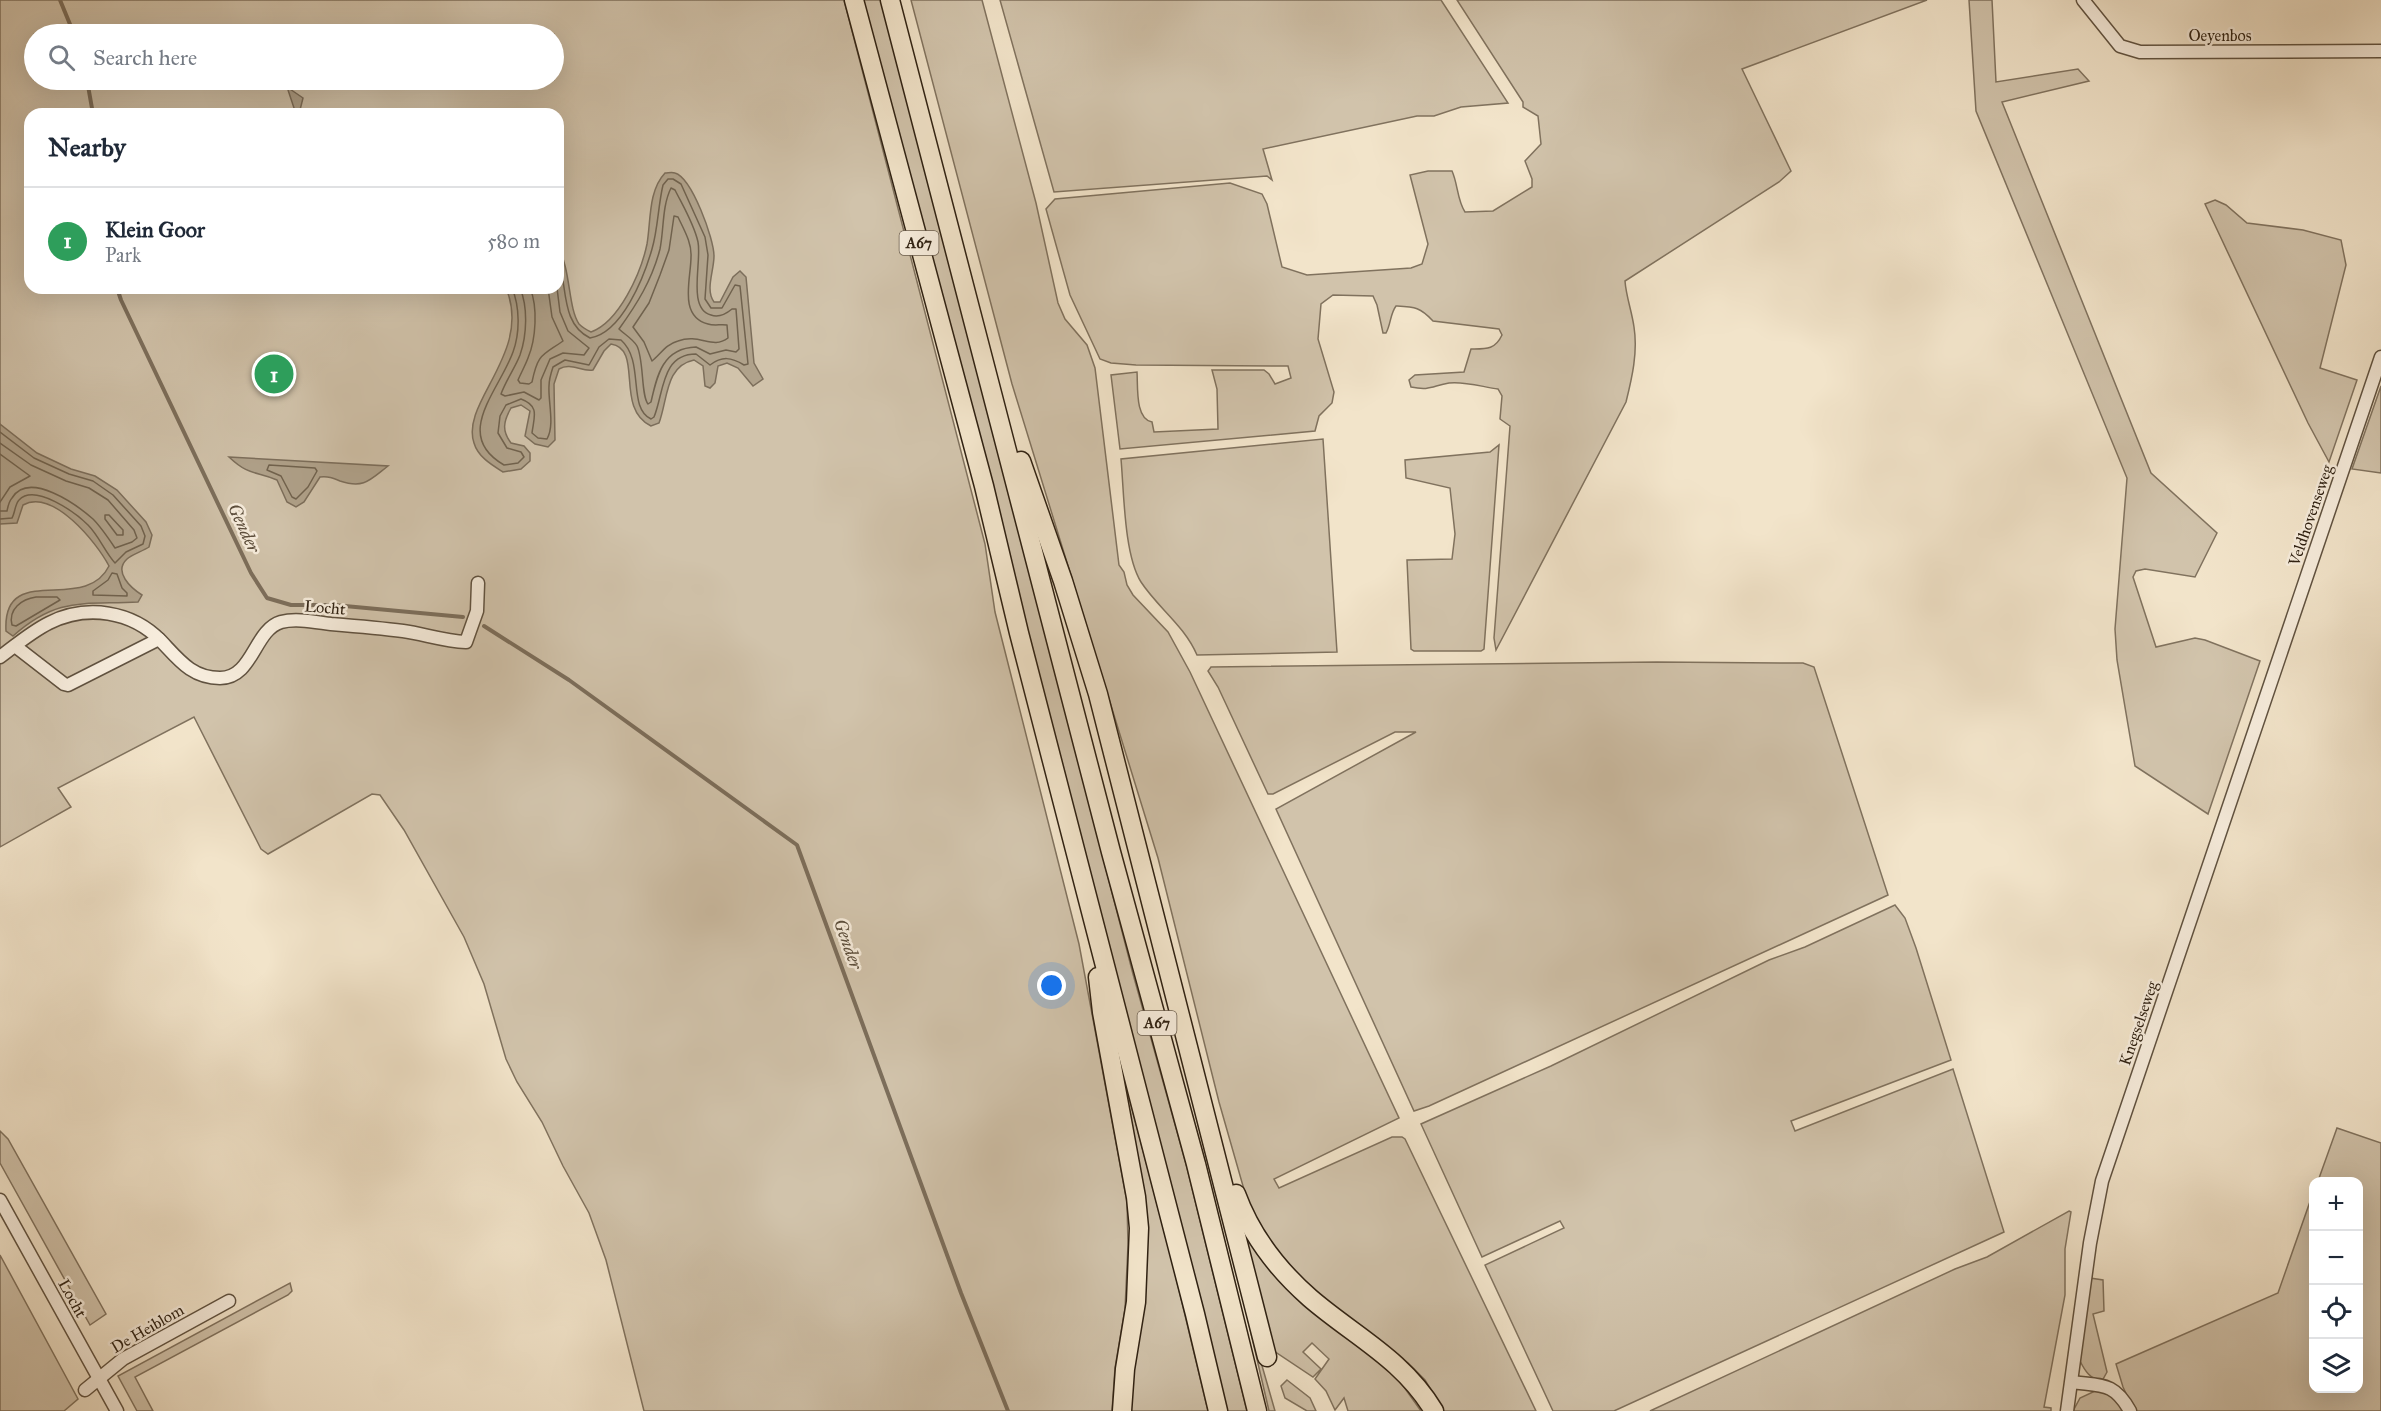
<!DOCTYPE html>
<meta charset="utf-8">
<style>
body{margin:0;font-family:"IM FELL Great Primer",serif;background:#f6f6f7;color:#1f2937}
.controls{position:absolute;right:18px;bottom:18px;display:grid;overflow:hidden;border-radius:12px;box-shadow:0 6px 24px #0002}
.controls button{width:54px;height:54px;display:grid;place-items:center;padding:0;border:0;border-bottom:2px solid #e0e1e3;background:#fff;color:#1f2937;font:30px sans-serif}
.you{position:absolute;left:1052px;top:986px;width:21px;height:21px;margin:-15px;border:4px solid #fff;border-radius:50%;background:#1a73e8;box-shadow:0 0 0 9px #1a73e833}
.badge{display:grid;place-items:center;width:39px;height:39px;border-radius:50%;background:#8f2418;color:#fff;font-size:20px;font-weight:700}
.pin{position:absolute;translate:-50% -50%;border:3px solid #fff;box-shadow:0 2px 6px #0006}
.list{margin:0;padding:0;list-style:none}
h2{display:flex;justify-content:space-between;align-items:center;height:78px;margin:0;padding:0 24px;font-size:26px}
h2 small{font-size:20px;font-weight:400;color:#747a83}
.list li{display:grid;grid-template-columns:39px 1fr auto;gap:18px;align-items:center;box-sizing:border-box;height:108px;padding:0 24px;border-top:2px solid #e0e1e3}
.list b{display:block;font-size:22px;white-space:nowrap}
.list p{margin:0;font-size:20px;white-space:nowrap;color:#747a83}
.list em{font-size:20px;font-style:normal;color:#747a83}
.icon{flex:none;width:33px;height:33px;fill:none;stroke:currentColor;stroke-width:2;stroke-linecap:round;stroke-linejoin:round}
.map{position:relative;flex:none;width:2381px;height:1411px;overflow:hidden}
.search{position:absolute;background:#fff;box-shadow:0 6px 24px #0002;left:24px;top:24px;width:540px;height:66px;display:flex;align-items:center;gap:15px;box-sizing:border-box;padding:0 21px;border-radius:33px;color:#747a83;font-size:22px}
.panel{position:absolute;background:#fff;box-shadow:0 6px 24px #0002;left:24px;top:108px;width:540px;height:186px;border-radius:18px}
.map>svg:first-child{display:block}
.green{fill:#d1c3ab;stroke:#80725e;stroke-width:1.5;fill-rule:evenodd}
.water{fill:#b0a28b;stroke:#7c6e5b;stroke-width:1.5}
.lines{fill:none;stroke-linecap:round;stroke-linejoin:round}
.shore{stroke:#70624e;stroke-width:1.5}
.stream{stroke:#7c6e5b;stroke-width:4}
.minor-casing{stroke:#605240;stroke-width:15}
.highway-casing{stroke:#2f2112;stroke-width:21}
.minor{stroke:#f7eddd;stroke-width:12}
.highway{stroke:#f2e4ca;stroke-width:18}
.labels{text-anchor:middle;stroke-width:5;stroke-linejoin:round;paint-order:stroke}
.shield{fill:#f7eddd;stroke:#6b5e4f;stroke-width:1.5}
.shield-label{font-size:15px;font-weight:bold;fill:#2f2112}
.street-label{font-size:16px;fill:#2f2112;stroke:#f7eddd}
.water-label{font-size:18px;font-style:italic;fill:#5c4e3c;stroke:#f7eddd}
</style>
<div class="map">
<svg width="2381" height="1411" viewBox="0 0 2381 1411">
<rect width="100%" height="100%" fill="#f2e4ca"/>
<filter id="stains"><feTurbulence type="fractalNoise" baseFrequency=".00333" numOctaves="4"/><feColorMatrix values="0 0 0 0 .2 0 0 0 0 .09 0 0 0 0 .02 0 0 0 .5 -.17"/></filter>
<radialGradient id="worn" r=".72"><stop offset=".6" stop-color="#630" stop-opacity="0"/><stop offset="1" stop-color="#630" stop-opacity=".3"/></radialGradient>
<g class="green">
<path d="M 0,0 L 844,0 L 985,544 L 995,612 L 1079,944 L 1127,1202 L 1128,1245 L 1125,1309 L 1115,1368 L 1112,1411 L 644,1411 L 606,1260 L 589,1213 L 563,1166 L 542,1122 L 517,1082 L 506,1059 L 484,984 L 464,937 L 404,830 L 380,795 L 372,794 L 268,854 L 261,849 L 194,717 L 58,788 L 71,807 L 0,847 ZM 34,34 L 554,34 L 554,80 L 34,80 ZM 30,114 L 558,114 L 558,288 L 30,288 Z"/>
<path d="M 862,0 L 882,0 L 1133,974 L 1186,1164 L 1247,1411 L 1225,1411 Z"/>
<path d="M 911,0 L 982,0 L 1036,203 L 1058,303 L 1065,319 L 1087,345 L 1095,368 L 1119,565 L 1124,572 L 1127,585 L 1133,595 L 1168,632 L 1190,672 L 1399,1118 L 1274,1179 L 1279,1188 L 1392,1137 L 1402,1137 L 1405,1139 L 1536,1411 L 1444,1411 L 1425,1380 L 1408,1363 L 1314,1295 L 1265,1237 L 1249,1207 L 1219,1102 L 1158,858 L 1012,384 Z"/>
<path d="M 1000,0 L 1441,0 L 1508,103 L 1461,107 L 1434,116 L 1417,116 L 1263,149 L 1272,180 L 1267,176 L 1054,192 Z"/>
<path d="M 1457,0 L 1927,0 L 1742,69 L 1791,171 L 1779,182 L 1625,281 C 1626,296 1632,312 1634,327 C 1638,352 1632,378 1626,402 L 1496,650 L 1494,638 L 1510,426 L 1500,419 L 1502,396 L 1498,389 C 1483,387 1464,381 1449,383 C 1432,386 1430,391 1411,387 L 1409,380 L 1415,375 L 1464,372 L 1471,349 C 1486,349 1495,350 1502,335 L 1499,329 L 1433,321 C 1420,307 1415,307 1396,306 C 1390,314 1391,324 1386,333 L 1383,333 L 1377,305 L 1373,296 L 1333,295 L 1321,304 L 1318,339 L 1334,392 L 1332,403 L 1319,416 L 1315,431 L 1120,449 L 1111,375 L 1137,372 C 1138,387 1135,419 1152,422 L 1154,432 L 1218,429 L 1217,389 L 1212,370 L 1264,370 L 1269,374 L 1275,384 L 1291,378 L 1288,366 L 1136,365 L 1111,363 L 1100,359 L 1070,295 L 1046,209 L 1055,199 L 1230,183 L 1262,194 L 1267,204 L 1282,267 L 1307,275 L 1411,268 L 1422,264 L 1428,244 L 1410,175 L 1428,171 L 1452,171 C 1458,184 1457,200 1465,212 L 1493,211 L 1532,187 L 1532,179 L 1525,161 L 1541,144 L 1538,116 L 1523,107 L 1523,102 Z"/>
<path d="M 1969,0 L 1992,0 L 1996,82 L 2078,69 L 2089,81 L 2002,102 L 2151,473 L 2217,533 L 2195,577 L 2145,569 L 2136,571 L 2133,577 L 2156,647 L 2195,638 L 2205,640 L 2260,661 L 2208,814 L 2135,766 L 2117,660 L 2115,629 L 2127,478 L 1976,111 Z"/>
<path d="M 2215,200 L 2226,205 L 2247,223 L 2303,230 L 2341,240 L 2346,265 L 2320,368 L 2357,380 L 2329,462 L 2308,423 L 2205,204 Z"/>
<path d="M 2381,386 L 2381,473 L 2352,469 Z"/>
<path d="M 1323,439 L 1337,652 L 1197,655 C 1184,625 1158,608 1141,582 C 1124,555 1124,492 1121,459 Z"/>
<path d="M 1499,445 L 1484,649 L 1481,651 L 1414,651 L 1411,649 L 1407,560 L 1452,559 L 1455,534 L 1450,488 L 1406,478 L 1405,460 L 1490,452 Z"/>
<path d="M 1657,662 L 1781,663 L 1803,663 L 1814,667 L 1888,895 L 1429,1106 L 1414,1111 L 1276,809 L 1416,732 L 1395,732 L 1273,794 L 1268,794 L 1218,687 L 1208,671 L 1211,667 Z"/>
<path d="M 1895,905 L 1905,918 L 1916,948 L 1951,1060 L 1791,1121 L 1795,1131 L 1953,1069 L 2004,1232 L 1614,1411 L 1553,1411 L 1485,1265 L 1564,1228 L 1560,1221 L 1482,1257 L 1421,1124 L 1551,1066 L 1769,960 L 1805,947 Z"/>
<path d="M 1119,1059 L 1172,1261 L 1208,1411 L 1126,1411 L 1140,1302 Z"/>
<path d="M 2337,1128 L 2381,1143 L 2381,1411 L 2134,1411 L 2123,1387 L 2116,1364 L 2278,1293 L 2313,1193 L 2314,1388 L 2358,1388 L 2358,1182 L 2318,1181 Z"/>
<path d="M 0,1131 L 8,1139 L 106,1314 L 90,1325 L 0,1163 Z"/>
<path d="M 2069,1211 L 2071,1212 L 2065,1249 L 2065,1295 L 2044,1407 L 2051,1408 L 2051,1411 L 1650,1411 L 1955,1269 L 1987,1257 Z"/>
<path d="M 1239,1213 L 1253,1241 L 1389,1366 L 1421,1411 L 1348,1411 L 1344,1398 L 1335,1410 L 1326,1391 L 1315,1379 L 1329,1359 L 1312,1343 L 1303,1352 L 1321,1369 L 1313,1377 L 1271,1349 Z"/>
<path d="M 0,1255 L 78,1399 L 64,1411 L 0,1411 Z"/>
<path d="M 2090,1278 L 2103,1280 L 2104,1311 L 2093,1314 L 2107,1372 L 2102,1381 C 2090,1379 2085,1371 2080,1361 Z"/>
<path d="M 290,1283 L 292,1291 L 288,1295 L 135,1377 L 153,1411 L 137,1411 L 118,1376 Z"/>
<path d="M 1244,1303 L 1275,1411 L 1269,1411 Z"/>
<path d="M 1287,1380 L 1310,1398 L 1316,1411 L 1307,1411 L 1285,1398 L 1281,1386 Z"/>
<path d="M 2095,1391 L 2112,1394 L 2125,1411 L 2073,1411 L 2080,1398 Z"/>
</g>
<g class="water">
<path d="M 287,87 L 303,98 L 299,114 L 296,114 Z"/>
<path d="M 665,173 C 668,173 672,172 675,173 C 692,178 714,239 714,256 C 714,271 705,290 714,302 L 720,302 L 733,277 L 740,271 L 746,277 L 754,363 L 763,379 L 753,386 L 738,368 L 727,363 L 718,366 L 715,383 L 710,388 L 705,386 L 703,366 L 694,360 C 665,366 668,399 659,423 L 651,426 C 614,408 644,349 611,344 L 604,351 L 593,370 C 581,372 571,362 559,369 L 554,384 L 555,440 L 548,447 L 535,444 L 525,436 L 530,411 L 521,405 L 511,408 C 503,422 502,431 511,443 L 524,446 L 530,453 L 530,461 L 521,469 L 503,472 C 492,465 478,457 474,443 C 460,402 533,353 506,288 L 558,288 L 558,247 C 571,270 568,308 579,324 C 582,327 587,330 591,332 C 619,322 641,273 647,244 C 651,221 648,191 665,173 Z"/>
<path d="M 0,424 L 37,453 L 71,469 L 95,476 L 117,490 L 146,522 L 152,535 L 149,547 C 143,551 131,555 127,559 C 113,572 131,588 142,595 L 138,602 C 84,605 58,596 13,636 L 6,631 C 2,560 85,615 109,566 C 97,543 53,488 23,505 L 17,523 L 0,524 Z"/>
<path d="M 229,457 L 388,466 C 370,480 364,489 340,481 C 333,478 328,476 320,477 L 304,502 L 296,507 L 287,502 L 277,480 C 256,471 249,476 229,457 Z"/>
</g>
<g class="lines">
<g class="shore">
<path d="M 671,188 L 675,190 C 683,206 694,224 698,242 C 702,262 687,309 711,315 C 719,318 726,314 732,309 L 736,309 L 739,349 L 736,352 L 726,350 L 710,354 L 696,347 C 663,348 657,375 651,402 L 648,404 C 641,396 644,360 637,346 C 633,339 624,334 619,329 C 637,304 652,280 660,249 C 664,229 662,206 671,188 Z"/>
<path d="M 674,216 L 678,217 C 684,230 692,243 691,257 C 691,279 678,316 708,324 C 714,326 721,324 727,325 L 728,338 C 712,350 700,333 678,341 C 666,344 660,355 652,361 L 644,342 L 633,327 L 649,303 L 660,275 L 669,250 Z"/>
<path d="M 512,288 C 520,307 520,333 513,352 C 499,391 452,435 504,465 L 518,463 L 524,457 L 521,452 L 507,448 L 498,433 L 500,416 L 506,405 L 521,399 C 540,406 534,417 532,433 L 538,438 L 547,439 C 555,425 548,402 549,386 C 549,379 551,373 553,367 L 565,360 L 589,365 L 599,347 L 609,339 L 621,340 C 645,361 627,408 651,419 L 654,417 C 664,393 661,354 696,354 L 710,365 C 722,356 731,357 744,365 L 748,364 L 740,286 L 735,285 L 722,308 L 711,308 L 705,299 L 708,255 L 705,237 L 681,184 L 673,179 L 668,179 L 663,185 C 658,206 658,229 652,249 C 644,277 622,333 590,338 C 560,323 568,286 558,259"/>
<path d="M 520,288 C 528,307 527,335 520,355 C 515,368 506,380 501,394 L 505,396 L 524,392 L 539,400 L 541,398 L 541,380 L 550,359 L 563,353 L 584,355 L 589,348 L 568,331 L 560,312 L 557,288"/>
<path d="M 530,288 C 538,307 536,339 528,358 C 525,366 521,373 518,380 L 520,383 L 529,384 L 532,382 C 538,353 542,356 563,341 L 552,317 L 548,288"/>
<path d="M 0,432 L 34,458 L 69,474 L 93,481 L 113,495 L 141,526 L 145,536 L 143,544 L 126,552 L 115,563 C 105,552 99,536 88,525 C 76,513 35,483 19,500 C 15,504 15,513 12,518 L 0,519"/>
<path d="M 0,443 L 31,465 L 66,481 L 89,488 L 108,500 L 134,530 L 137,538 L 132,542 L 115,548 C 109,539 101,527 93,519 C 77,505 29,470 12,498 C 9,501 8,506 7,511 L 0,511"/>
<path d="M 0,454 L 30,476 L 10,487 L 0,502"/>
<path d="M 269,465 L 315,468 L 317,471 L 308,487 L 296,499 L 292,497 L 281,476 L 267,470 Z"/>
<path d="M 105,515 L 109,515 L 123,530 L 123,535 L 117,535 L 105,519 Z"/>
<path d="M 112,573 L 117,574 L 122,588 L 127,593 L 127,596 L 93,595 L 93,591 L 108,580 Z"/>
<path d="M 36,597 L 57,597 L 60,600 L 16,626 L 12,625 C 8,609 22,599 36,597 Z"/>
</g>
<g class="stream">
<path d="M 60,0 L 74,34"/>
<path d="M 87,80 L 93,114"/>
<path d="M 117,288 L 121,300 L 251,573 L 267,598 L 291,605 L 334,605 L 463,617"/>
<path d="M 484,626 L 569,680 L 797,845 L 961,1293 L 1008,1411"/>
</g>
<g class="minor-casing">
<g id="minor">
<path d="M 2083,0 L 2120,46 L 2140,52 L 2381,51"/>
<path d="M 15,646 L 64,684 L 68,685 L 159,639"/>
<path d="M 0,657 C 16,645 31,632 49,623 C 87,604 132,611 161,641 C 179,660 192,678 220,678 C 253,678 254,630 281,622 C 296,618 315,622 331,624 C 355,626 379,628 403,631 C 424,634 444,641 466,642 L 477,611 L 478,583"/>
<path d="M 0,1200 L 117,1411"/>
<path d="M 2072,1382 C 2102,1386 2114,1382 2130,1411"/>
<path d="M 85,1390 L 123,1359 L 229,1301"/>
<path d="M 2067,1411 L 2090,1243 L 2102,1181 L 2381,357"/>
</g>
</g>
<g class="highway-casing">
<g id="highway">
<path d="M 854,0 L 984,486 L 1019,633 L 1195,1314 L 1218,1411"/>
<path d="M 890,0 L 1111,852 L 1196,1164 L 1257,1411"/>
<path d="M 1021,461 L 1063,581 L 1098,694 L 1267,1357"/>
<path d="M 1098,977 L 1102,1012 L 1136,1197 L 1139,1228 L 1136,1302 L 1125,1369 L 1122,1411"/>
<path d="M 1236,1194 C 1251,1235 1277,1269 1310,1298 C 1354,1336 1403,1359 1434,1411"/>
</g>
</g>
<use href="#minor" class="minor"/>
<use href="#highway" class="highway"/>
</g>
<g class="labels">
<g class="shield">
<rect x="899.5" y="231" width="39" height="24" rx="4.5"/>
<rect x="1137.5" y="1011" width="39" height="24" rx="4.5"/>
</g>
<g class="shield-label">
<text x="919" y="248">A67</text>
<text x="1157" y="1028">A67</text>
</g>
<g class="street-label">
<text x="2220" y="41">Oeyenbos</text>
<text transform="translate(2310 515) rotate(-71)" y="6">Veldhovenseweg</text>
<text transform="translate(325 607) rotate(5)" y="6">Locht</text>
<text transform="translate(2138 1023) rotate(-71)" y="6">Knegselseweg</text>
<text transform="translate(73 1298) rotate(61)" y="6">Locht</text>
<text transform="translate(147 1328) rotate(-30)" y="6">De Heiblom</text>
</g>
<g class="water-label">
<text transform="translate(244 528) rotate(65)" y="6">Gender</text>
<text transform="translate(848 944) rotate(70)" y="6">Gender</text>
</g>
</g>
<rect width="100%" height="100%" filter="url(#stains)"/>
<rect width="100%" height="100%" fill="url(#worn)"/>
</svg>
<div class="controls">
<button>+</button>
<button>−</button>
<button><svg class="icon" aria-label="locate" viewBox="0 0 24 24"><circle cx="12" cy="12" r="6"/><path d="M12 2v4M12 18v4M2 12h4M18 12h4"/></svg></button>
<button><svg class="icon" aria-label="layers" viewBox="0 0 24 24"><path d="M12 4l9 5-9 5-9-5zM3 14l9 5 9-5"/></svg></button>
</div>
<div class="you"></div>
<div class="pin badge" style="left:274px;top:374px;background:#2e9e5b">1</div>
<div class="search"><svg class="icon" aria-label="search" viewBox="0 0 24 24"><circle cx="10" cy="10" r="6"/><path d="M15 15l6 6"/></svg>Search here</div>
<section class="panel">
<h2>Nearby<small></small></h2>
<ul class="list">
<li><span class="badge" style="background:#2e9e5b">1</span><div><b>Klein Goor</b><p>Park</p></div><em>580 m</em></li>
</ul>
</section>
</div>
